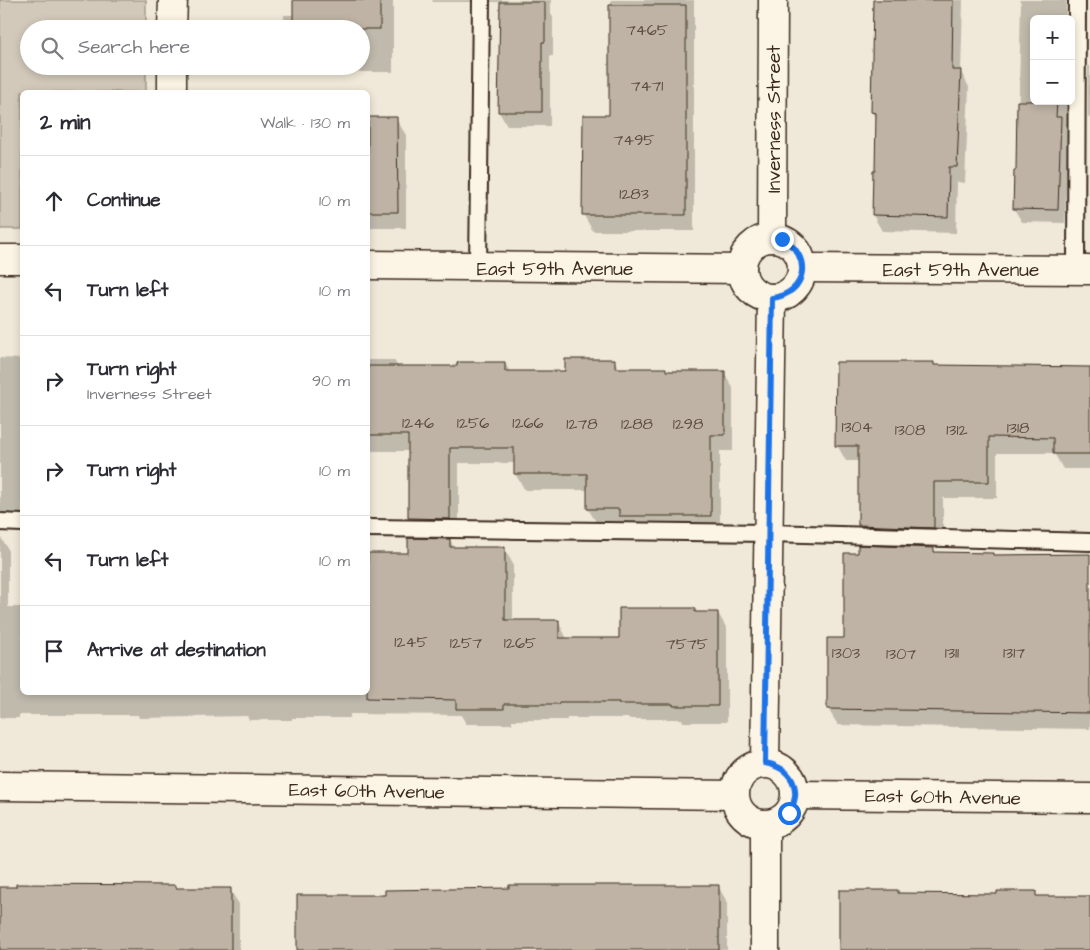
<!DOCTYPE html>
<meta charset="utf-8">
<style>
body{margin:0;font-family:"Architects Daughter",sans-serif;background:#f2f2f3;color:#2b2b33}
.controls{position:absolute;right:15px;top:15px;display:grid;overflow:hidden;border-radius:8px;box-shadow:0 2px 8px #0003}
.controls button{width:45px;height:45px;display:grid;place-items:center;padding:0;border:0;border-bottom:1px solid #e1e1e2;background:#fff;color:#2b2b33;font:25px sans-serif}
.stop{position:absolute;width:15px;height:15px;margin:-11px;border:4px solid #1a73e8;border-radius:50%;background:#fff}
.stop.end{background:#1a73e8;border-color:#fff;box-shadow:0 1px 5px #0008}
.list{margin:0;padding:0;list-style:none}
h2{display:flex;justify-content:space-between;align-items:center;height:65px;margin:0;padding:0 20px;font-size:21px}
h2 small{font-size:16px;font-weight:400;color:#7c7c81}
.list li{display:grid;grid-template-columns:32px 1fr auto;gap:15px;align-items:center;box-sizing:border-box;height:90px;padding:0 20px;border-top:1px solid #e1e1e2}
.list b{display:block;font-size:19px;white-space:nowrap}
.list p{margin:0;font-size:16px;white-space:nowrap;color:#7c7c81}
.list em{font-size:16px;font-style:normal;color:#7c7c81}
.icon{flex:none;width:28px;height:28px;fill:none;stroke:currentColor;stroke-width:2;stroke-linecap:round;stroke-linejoin:round}
.map{position:relative;flex:none;width:1090px;height:950px;overflow:hidden}
.search{position:absolute;background:#fff;box-shadow:0 2px 8px #0003;left:20px;top:20px;width:350px;height:55px;display:flex;align-items:center;gap:12px;box-sizing:border-box;padding:0 18px;border-radius:28px;color:#7c7c81;font-size:19px}
.panel{position:absolute;background:#fff;box-shadow:0 2px 8px #0003;left:20px;top:90px;width:350px;height:605px;border-radius:8px}
.map>svg:first-child{display:block}
.green{fill:#d2c9ba;stroke:#867a6c}
.shadow{fill:#0003}
.building{fill:#beb3a4;stroke:#3b2a1e}
.lines{fill:none;stroke-linecap:round;stroke-linejoin:round}
.service-casing{stroke:#3b2a1e;stroke-width:20}
.minor-casing{stroke:#3b2a1e;stroke-width:31}
.service{stroke:#fcf5e5;stroke-width:16}
.minor{stroke:#fcf5e5;stroke-width:28}
.route{stroke:#1a73e8;stroke-width:6}
.labels{text-anchor:middle;stroke-width:4;stroke-linejoin:round;paint-order:stroke}
.number-label{font-size:16px;fill:#5c4c40}
.street-label{font-size:19px;fill:#3b2a1e;stroke:#fcf5e5}
</style>
<div class="map">
<svg width="1090" height="950" viewBox="0 0 1090 950">
<rect width="100%" height="100%" fill="#f0e9d9"/>
<filter id="ink" filterUnits="userSpaceOnUse"><feTurbulence type="fractalNoise" baseFrequency=".02" numOctaves="2"/><feDisplacementMap in="SourceGraphic" scale="10" xChannelSelector="R" yChannelSelector="G"/><feConvolveMatrix kernelMatrix="1 2 1 2 8 2 1 2 1" color-interpolation-filters="sRGB"/></filter>
<g filter="url(#ink)">
<path class="green" d="M 0,0 L 146,0 L 146,29 L 29,29 L 29,66 L 146,66 L 146,92 L 22,92 L 22,229 L 0,229 Z"/>
<g class="shadow">
<path d="M 294,0 L 393,0 L 393,72 L 293,72 L 290,66 L 361,66 L 361,29 L 284,29 L 284,15 L 294,15 Z"/>
<path d="M 432,0 L 551,0 L 551,14 L 553,17 L 553,56 L 550,56 L 550,126 L 507,126 L 499,112 L 501,2 L 433,2 Z"/>
<path d="M 611,0 L 694,0 L 694,231 L 593,231 L 583,214 L 611,116 Z"/>
<path d="M 875,0 L 963,0 L 961,72 L 969,87 L 965,183 L 957,182 L 956,233 L 882,231 L 873,215 L 877,121 L 872,112 Z"/>
<path d="M 1019,0 L 1066,0 L 1066,19 L 1034,19 L 1034,101 L 1071,101 L 1074,129 L 1068,129 L 1065,223 L 1022,222 L 1014,209 L 1017,171 L 1021,3 Z"/>
<path d="M 1088,66 L 1090,66 L 1090,119 L 1088,116 Z"/>
<path d="M 368,119 L 396,119 L 406,135 L 406,228 L 368,228 Z"/>
<path d="M 0,358 L 22,359 L 22,525 L 8,528 L 0,534 Z"/>
<path d="M 368,360 L 394,360 L 398,367 L 458,367 L 505,363 L 510,372 L 566,372 L 614,360 L 619,369 L 665,369 L 668,372 L 724,372 L 733,388 L 733,451 L 720,451 L 720,532 L 598,525 L 588,509 L 588,490 L 525,490 L 515,474 L 515,463 L 459,463 L 459,535 L 419,534 L 409,518 L 409,451 L 368,451 Z"/>
<path d="M 933,363 L 935,366 L 1090,369 L 1090,469 L 1063,469 L 1054,453 L 997,453 L 997,498 L 943,498 L 943,543 L 868,541 L 859,525 L 859,461 L 846,461 L 837,445 Z"/>
<path d="M 0,536 L 8,549 L 8,607 L 22,607 L 22,692 L 368,692 L 368,618 L 369,618 L 409,555 L 450,540 L 454,548 L 504,548 L 513,564 L 513,621 L 558,621 L 567,639 L 621,639 L 694,609 L 697,613 L 718,613 L 727,629 L 727,722 L 683,722 L 682,719 L 630,719 L 629,718 L 567,718 L 567,720 L 512,720 L 512,724 L 466,724 L 461,715 L 350,714 L 350,718 L 292,718 L 292,720 L 249,720 L 247,716 L 139,718 L 138,715 L 19,715 L 19,718 L 0,718 Z"/>
<path d="M 933,549 L 936,554 L 993,556 L 1090,556 L 1090,729 L 838,725 L 828,709 L 846,639 Z"/>
<path d="M 718,886 L 727,902 L 727,950 L 299,950 L 386,896 L 510,890 Z"/>
<path d="M 0,888 L 230,890 L 239,904 L 239,950 L 0,950 Z"/>
</g>
<g class="building">
<rect x="293" y="0" width="87" height="29"/>
<path d="M 873,0 L 953,0 L 952,70 L 961,70 L 957,167 L 949,167 L 948,217 L 872,215 L 873,171 L 875,171 L 876,113 L 871,112 Z"/>
<path d="M 500,2 L 545,2 L 545,42 L 542,42 L 542,112 L 498,112 Z"/>
<path d="M 609,5 L 686,5 L 686,215 L 582,215 L 583,115 L 609,115 Z"/>
<path d="M 1017,101 L 1057,101 L 1056,117 L 1061,117 L 1058,210 L 1013,209 L 1014,170 L 1016,170 Z"/>
<path d="M 368,117 L 397,117 L 398,212 L 368,212 Z"/>
<path d="M 565,359 L 615,359 L 615,368 L 666,368 L 666,371 L 725,371 L 725,435 L 711,435 L 711,516 L 619,516 L 619,509 L 587,509 L 587,474 L 514,474 L 514,448 L 450,448 L 450,519 L 408,518 L 408,435 L 368,435 L 368,366 L 457,366 L 457,362 L 505,362 L 505,371 L 565,371 Z"/>
<path d="M 836,362 L 934,362 L 934,365 L 1090,367 L 1090,454 L 1053,454 L 1053,438 L 989,437 L 989,482 L 934,482 L 934,528 L 858,525 L 858,446 L 835,446 Z"/>
<path d="M 408,538 L 450,539 L 450,547 L 505,547 L 505,620 L 559,620 L 559,638 L 619,638 L 619,608 L 695,608 L 695,612 L 718,612 L 718,706 L 673,706 L 673,704 L 619,704 L 619,702 L 559,702 L 559,704 L 504,704 L 504,709 L 456,709 L 456,700 L 367,698 L 368,553 L 408,553 Z"/>
<path d="M 858,545 L 934,548 L 934,552 L 993,553 L 993,555 L 1090,554 L 1090,713 L 827,709 L 827,638 L 844,638 L 844,553 L 858,553 Z"/>
<path d="M 16,884 L 176,885 L 176,888 L 231,888 L 231,950 L 0,950 L 0,887 L 16,887 Z"/>
<path d="M 509,885 L 719,885 L 719,950 L 297,950 L 297,895 L 385,895 L 385,890 L 509,888 Z"/>
<path d="M 839,890 L 898,890 L 898,893 L 997,894 L 997,891 L 1036,891 L 1036,896 L 1090,896 L 1090,950 L 839,950 Z"/>
</g>
<g class="lines">
<g class="service-casing">
<g id="service">
<path d="M 478,268 L 481,0"/>
<path d="M 1076,270 L 1077,0"/>
<path d="M 0,522 L 22,523"/>
<path d="M 368,528 L 769,533 L 1090,542"/>
</g>
</g>
<g class="minor-casing">
<g id="minor">
<path d="M 172,29 L 173,0"/>
<path d="M 172,92 L 172,66"/>
<circle cx="772" cy="268" r="30"/>
<path d="M 772,238 L 773,0"/>
<path d="M 0,259 L 22,259"/>
<path d="M 368,265 L 742,269"/>
<path d="M 803,268 L 1090,270"/>
<path d="M 765,763 L 772,298"/>
<circle cx="765" cy="794" r="30"/>
<path d="M 0,786 L 734,795"/>
<path d="M 796,795 L 1090,798"/>
<path d="M 765,825 L 765,950"/>
</g>
</g>
<use href="#service" class="service"/>
<use href="#minor" class="minor"/>
</g>
</g>
<g class="lines" filter="url(#ink)">
<path class="route" d="M 782,239 C 813,255 807,294 772,298 L 765,763 C 792,768 803,789 789,813"/>
</g>
<g class="labels">
<g class="number-label">
<text x="647" y="35">7465</text>
<text x="647" y="91">7471</text>
<text x="634" y="145">7495</text>
<text x="634" y="199">1283</text>
<text x="418" y="428">1246</text>
<text x="473" y="428">1256</text>
<text x="528" y="428">1266</text>
<text x="582" y="429">1278</text>
<text x="637" y="429">1288</text>
<text x="688" y="429">1298</text>
<text x="857" y="432">1304</text>
<text x="1018" y="433">1318</text>
<text x="910" y="435">1308</text>
<text x="957" y="435">1312</text>
<text x="411" y="647">1245</text>
<text x="466" y="648">1257</text>
<text x="520" y="648">1265</text>
<text x="687" y="649">7575</text>
<text x="846" y="658">1303</text>
<text x="952" y="658">1311</text>
<text x="1014" y="658">1317</text>
<text x="901" y="659">1307</text>
</g>
<g class="street-label">
<text transform="translate(773 119) rotate(-90)" y="7">Inverness Street</text>
<text x="555" y="275">East 59th Avenue</text>
<text x="961" y="276">East 59th Avenue</text>
<text transform="translate(367 790) rotate(1)" y="7">East 60th Avenue</text>
<text transform="translate(943 796) rotate(1)" y="7">East 60th Avenue</text>
</g>
</g>
</svg>
<div class="controls">
<button>+</button>
<button>−</button>
</div>
<div class="stop" style="left:789px;top:813px"></div>
<div class="stop end" style="left:782px;top:239px"></div>
<div class="search"><svg class="icon" aria-label="search" viewBox="0 0 24 24"><circle cx="10" cy="10" r="6"/><path d="M15 15l6 6"/></svg>Search here</div>
<section class="panel">
<h2>2 min<small>Walk · 130 m</small></h2>
<ul class="list">
<li><svg class="icon" aria-label="ahead" viewBox="0 0 24 24"><path d="M12 20V5M6 11l6-6 6 6"/></svg><div><b>Continue</b></div><em>10 m</em></li>
<li><svg class="icon" aria-label="left" viewBox="0 0 24 24"><path d="M17 20v-9H6M10 6l-5 5 5 5"/></svg><div><b>Turn left</b></div><em>10 m</em></li>
<li><svg class="icon" aria-label="right" viewBox="0 0 24 24"><path d="M7 20v-9h11M14 6l5 5-5 5"/></svg><div><b>Turn right</b><p>Inverness Street</p></div><em>90 m</em></li>
<li><svg class="icon" aria-label="right" viewBox="0 0 24 24"><path d="M7 20v-9h11M14 6l5 5-5 5"/></svg><div><b>Turn right</b></div><em>10 m</em></li>
<li><svg class="icon" aria-label="left" viewBox="0 0 24 24"><path d="M17 20v-9H6M10 6l-5 5 5 5"/></svg><div><b>Turn left</b></div><em>10 m</em></li>
<li><svg class="icon" aria-label="arrive" viewBox="0 0 24 24"><path d="M6 21V4h12l-3 4 3 4H6"/></svg><div><b>Arrive at destination</b></div></li>
</ul>
</section>
</div>
